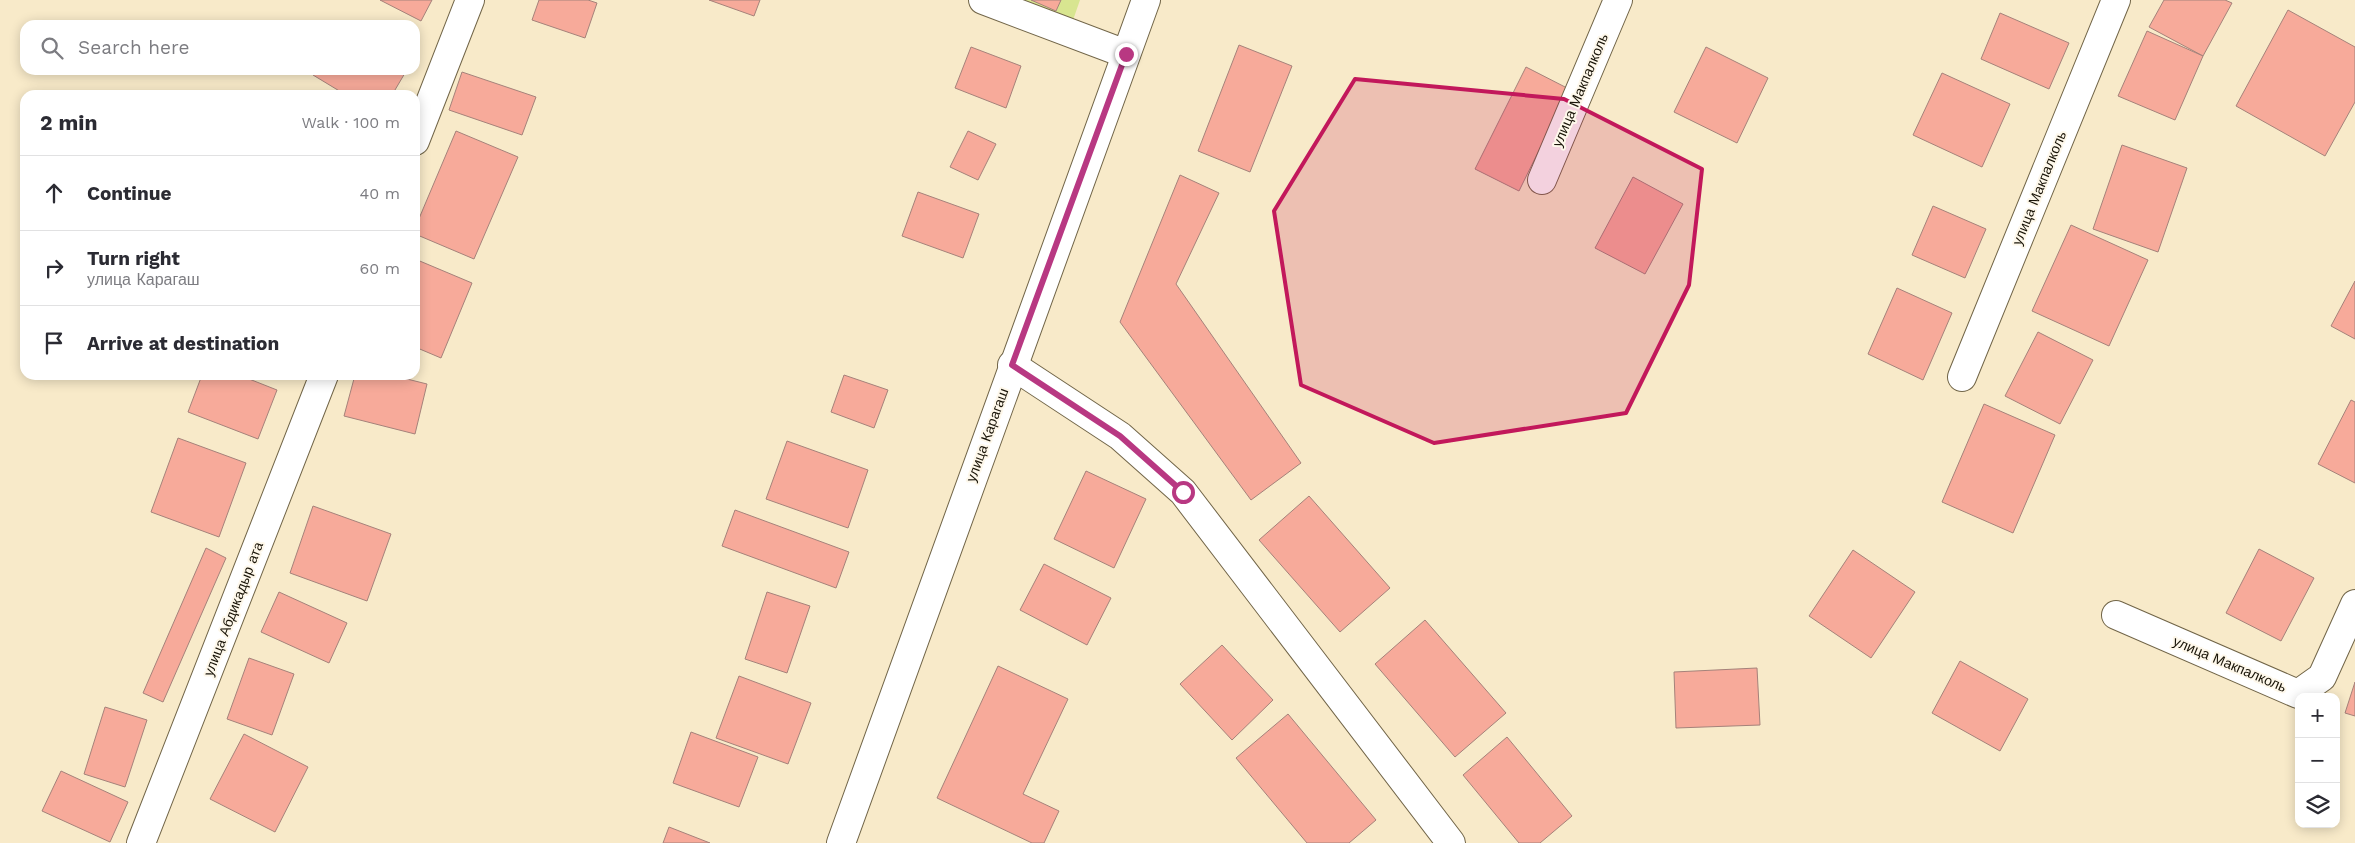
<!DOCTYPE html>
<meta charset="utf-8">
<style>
body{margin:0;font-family:"Work Sans",sans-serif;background:#f2f2f3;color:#2b2b33}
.controls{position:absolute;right:15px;bottom:15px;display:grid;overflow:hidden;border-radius:10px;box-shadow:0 2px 12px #0003}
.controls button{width:45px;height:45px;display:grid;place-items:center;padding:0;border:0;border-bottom:1px solid #e1e1e2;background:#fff;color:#2b2b33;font:25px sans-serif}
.stop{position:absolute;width:15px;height:15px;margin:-11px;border:4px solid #b83882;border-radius:50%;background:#fff}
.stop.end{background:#b83882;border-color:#fff;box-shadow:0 1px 5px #0008}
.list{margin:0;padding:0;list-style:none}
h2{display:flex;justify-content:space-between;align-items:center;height:65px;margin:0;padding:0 20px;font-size:21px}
h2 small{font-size:16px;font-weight:400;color:#7c7c81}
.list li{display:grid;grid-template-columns:32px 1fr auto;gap:15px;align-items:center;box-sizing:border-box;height:75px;padding:0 20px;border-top:1px solid #e1e1e2}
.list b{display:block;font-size:19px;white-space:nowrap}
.list p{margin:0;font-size:16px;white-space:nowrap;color:#7c7c81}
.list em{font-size:16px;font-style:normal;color:#7c7c81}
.icon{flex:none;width:28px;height:28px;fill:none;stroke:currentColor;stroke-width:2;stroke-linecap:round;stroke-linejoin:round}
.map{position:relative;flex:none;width:2355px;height:843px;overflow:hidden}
.search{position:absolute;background:#fff;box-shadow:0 2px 12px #0003;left:20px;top:20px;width:400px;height:55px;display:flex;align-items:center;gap:12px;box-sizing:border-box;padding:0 18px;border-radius:15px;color:#7c7c81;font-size:19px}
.panel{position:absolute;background:#fff;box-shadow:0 2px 12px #0003;left:20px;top:90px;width:400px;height:290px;border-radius:15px}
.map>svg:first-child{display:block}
.green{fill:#d8e590}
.building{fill:#f7aa9a;stroke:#a5827a}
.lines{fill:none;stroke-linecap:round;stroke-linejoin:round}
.minor-casing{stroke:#716548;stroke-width:30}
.minor{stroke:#fff;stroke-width:28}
.route{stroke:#b83882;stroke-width:6}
.marked{fill:#c2185b;fill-opacity:0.2;stroke:#c2185b;stroke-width:4;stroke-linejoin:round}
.labels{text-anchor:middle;stroke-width:4;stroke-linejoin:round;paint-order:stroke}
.street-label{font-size:14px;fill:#181307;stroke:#fef8eb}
</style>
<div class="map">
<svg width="2355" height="843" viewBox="0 0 2355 843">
<rect width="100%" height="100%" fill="#f8eac9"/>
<path class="green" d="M 1013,0 L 1080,0 L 1072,23 Z"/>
<g class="building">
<path d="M 380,0 L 432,0 L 421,21 Z"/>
<path d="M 539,0 L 588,0 L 597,3 L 585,38 L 532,20 Z"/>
<path d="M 709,0 L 760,0 L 754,16 Z"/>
<path d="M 1031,0 L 1061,0 L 1056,11 Z"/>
<path d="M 2164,0 L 2225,0 L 2232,3 L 2203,56 L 2149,27 Z"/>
<path d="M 2288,10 L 2355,47 L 2355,102 L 2325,156 L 2236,106 Z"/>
<path d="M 2000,13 L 2069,43 L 2049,89 L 1981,59 Z"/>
<path d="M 2147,31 L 2203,56 L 2175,120 L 2118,96 Z"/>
<path d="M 1239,45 L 1292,66 L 1250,172 L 1198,151 Z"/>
<path d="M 971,47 L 1021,66 L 1006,108 L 955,88 Z"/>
<path d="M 1706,47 L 1768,78 L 1737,143 L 1674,112 Z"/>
<path d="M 1526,67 L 1569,89 L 1519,191 L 1475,169 Z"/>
<path d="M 316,70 L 400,70 L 405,73 L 392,95 L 346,95 L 313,75 Z"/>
<path d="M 462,72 L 536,97 L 522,135 L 449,110 Z"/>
<path d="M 1942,73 L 2010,104 L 1982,167 L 1913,135 Z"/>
<path d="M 456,131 L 518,157 L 474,259 L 415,234 L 415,228 Z"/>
<path d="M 968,131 L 996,144 L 978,180 L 950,167 Z"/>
<path d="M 2122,145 L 2187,168 L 2158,252 L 2093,229 Z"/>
<path d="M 1180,175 L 1219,193 L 1176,284 L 1301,463 L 1251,500 L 1120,322 Z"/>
<path d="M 1633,177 L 1683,204 L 1645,274 L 1595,248 Z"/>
<path d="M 918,192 L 979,214 L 963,258 L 902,236 Z"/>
<path d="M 1933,206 L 1986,229 L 1965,278 L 1912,255 Z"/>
<path d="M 2071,225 L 2148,260 L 2109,346 L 2032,311 Z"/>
<path d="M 415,259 L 472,283 L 441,358 L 415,347 Z"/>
<path d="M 2355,281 L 2355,339 L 2331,326 Z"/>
<path d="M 1897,288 L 1952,313 L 1923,380 L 1868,354 Z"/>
<path d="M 2038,332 L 2093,360 L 2060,424 L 2005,396 Z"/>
<path d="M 202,375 L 239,375 L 277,390 L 258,439 L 188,412 Z"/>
<path d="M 355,375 L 391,375 L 427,384 L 415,434 L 344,416 Z"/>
<path d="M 844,375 L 888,390 L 874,428 L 831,412 Z"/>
<path d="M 2351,400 L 2355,402 L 2355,483 L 2318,464 Z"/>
<path d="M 1984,404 L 2055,435 L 2013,533 L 1942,502 Z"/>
<path d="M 178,438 L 246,463 L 219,537 L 151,512 Z"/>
<path d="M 787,441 L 868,470 L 848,528 L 766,499 Z"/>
<path d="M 1086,471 L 1146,499 L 1114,568 L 1054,539 Z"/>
<path d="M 1309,496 L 1390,588 L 1340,632 L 1259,540 Z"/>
<path d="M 313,506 L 391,534 L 367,601 L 290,573 Z"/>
<path d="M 735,510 L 849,552 L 836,588 L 722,546 Z"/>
<path d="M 206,548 L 226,558 L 163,702 L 143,693 Z"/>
<path d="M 2259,549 L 2314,578 L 2281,641 L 2226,613 Z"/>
<path d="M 1853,550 L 1915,592 L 1871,658 L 1809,616 Z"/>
<path d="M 1044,564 L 1111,598 L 1087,645 L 1020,610 Z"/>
<path d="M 279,592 L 347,623 L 329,663 L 261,632 Z"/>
<path d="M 767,592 L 810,606 L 787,673 L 745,659 Z"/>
<path d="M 1425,620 L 1506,713 L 1455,757 L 1375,664 Z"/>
<path d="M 1222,645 L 1273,700 L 1232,740 L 1180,684 Z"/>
<path d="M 249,658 L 294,674 L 272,735 L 227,719 Z"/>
<path d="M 1960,661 L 2028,699 L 2000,751 L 1932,713 Z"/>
<path d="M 998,666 L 1068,699 L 1023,794 L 1059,811 L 1044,843 L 1032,843 L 937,798 Z"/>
<path d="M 1757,668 L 1760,725 L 1676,728 L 1674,672 Z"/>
<path d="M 739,676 L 811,703 L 788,764 L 716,738 Z"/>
<path d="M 2355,682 L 2355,716 L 2345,713 Z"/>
<path d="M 105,707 L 147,720 L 125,787 L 84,774 Z"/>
<path d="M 1288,714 L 1376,820 L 1349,843 L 1307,843 L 1236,758 Z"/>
<path d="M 691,732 L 758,757 L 739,807 L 673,783 Z"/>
<path d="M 244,734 L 308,767 L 275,832 L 210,799 Z"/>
<path d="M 1507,737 L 1572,816 L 1540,843 L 1519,843 L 1463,775 Z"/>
<path d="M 61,771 L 128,802 L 110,842 L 42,811 Z"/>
<path d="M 669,827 L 710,843 L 663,843 Z"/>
</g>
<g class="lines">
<g class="minor-casing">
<g id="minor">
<path d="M 983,0 L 1126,54"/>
<path d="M 415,141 L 470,0"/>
<path d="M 1542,180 L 1618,0"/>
<path d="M 1012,365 L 1120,436 L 1183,492 L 1451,843"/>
<path d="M 1962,377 L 2116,0"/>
<path d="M 2116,615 L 2298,694 L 2322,677 L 2355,604"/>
<path d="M 141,843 L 324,375"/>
<path d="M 841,843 L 1146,0"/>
</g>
</g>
<use href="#minor" class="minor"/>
</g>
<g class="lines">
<path class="route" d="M 1126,54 L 1012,365 L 1120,436 L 1183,492"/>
</g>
<path class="marked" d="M 1355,79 L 1564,99 L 1702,169 L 1689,285 L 1626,413 L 1434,443 L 1301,385 L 1274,211 Z"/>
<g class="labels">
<g class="street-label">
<text transform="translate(1580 90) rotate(-67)" y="5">улица Макпалколь</text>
<text transform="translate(2039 188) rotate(-68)" y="5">улица Макпалколь</text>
<text transform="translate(987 435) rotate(-70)" y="5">улица Карагаш</text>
<text transform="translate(233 609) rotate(-69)" y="5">улица Абдикадыр ата</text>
<text transform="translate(2230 664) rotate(23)" y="5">улица Макпалколь</text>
</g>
</g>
</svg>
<div class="controls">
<button>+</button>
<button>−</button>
<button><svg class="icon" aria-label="layers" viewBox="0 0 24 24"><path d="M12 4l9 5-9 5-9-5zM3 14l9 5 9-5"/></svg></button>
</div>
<div class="stop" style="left:1183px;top:492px"></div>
<div class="stop end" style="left:1126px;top:54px"></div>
<div class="search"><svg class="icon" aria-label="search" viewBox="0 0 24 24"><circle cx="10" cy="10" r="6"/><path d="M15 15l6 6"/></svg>Search here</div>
<section class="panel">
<h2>2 min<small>Walk · 100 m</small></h2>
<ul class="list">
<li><svg class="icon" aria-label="ahead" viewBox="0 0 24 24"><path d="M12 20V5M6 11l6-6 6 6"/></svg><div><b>Continue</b></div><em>40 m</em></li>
<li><svg class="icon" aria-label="right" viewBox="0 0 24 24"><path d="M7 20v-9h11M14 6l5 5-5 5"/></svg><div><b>Turn right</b><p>улица Карагаш</p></div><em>60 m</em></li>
<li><svg class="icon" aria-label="arrive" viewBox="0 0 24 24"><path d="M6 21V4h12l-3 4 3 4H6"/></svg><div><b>Arrive at destination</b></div></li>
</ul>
</section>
</div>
